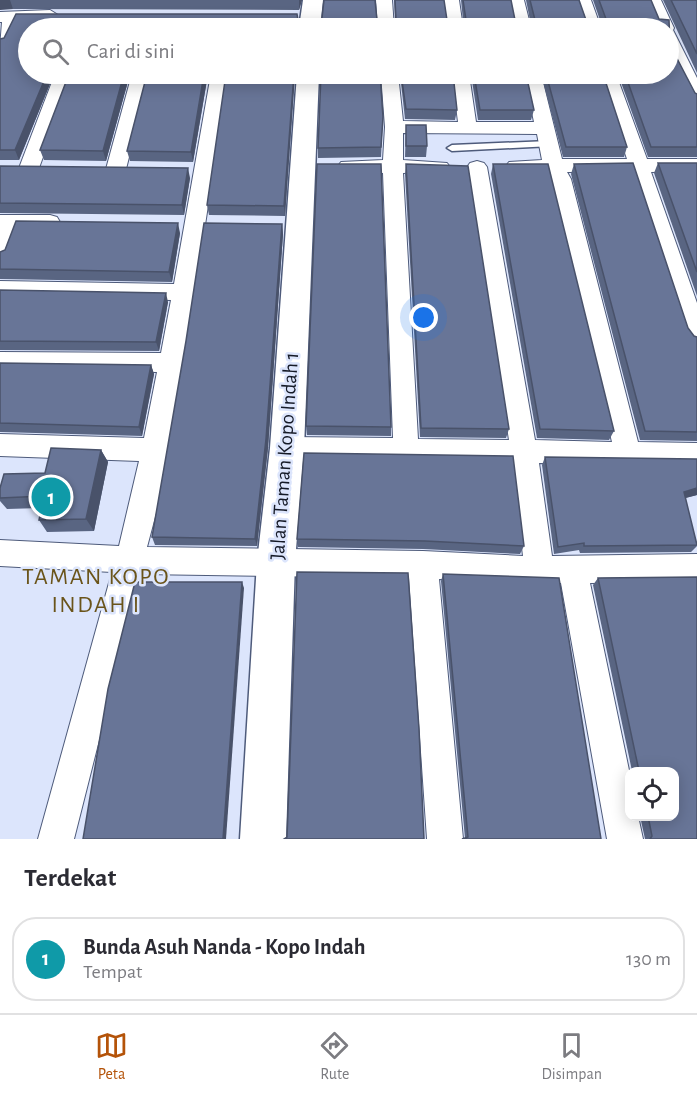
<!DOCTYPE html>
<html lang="id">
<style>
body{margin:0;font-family:"Alegreya Sans",sans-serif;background:#f7f7f7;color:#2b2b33}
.controls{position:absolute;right:18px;bottom:18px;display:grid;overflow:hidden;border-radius:12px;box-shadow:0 3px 15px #0003}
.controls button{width:54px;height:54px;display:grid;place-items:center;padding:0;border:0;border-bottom:2px solid #e1e1e2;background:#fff;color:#2b2b33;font:30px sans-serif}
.you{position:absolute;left:424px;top:318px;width:21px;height:21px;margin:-15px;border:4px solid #fff;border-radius:50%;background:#1a73e8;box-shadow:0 0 0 9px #1a73e833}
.badge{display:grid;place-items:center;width:39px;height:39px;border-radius:50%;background:#b45309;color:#fff;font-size:20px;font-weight:700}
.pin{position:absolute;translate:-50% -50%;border:3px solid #fff;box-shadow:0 2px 6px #0006}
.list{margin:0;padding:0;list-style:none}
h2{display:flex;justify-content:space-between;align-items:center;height:78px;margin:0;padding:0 24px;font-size:26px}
h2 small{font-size:20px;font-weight:400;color:#7c7c81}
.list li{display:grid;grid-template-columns:39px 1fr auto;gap:18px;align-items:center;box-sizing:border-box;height:84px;margin:0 12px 12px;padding:0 12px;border:2px solid #e1e1e2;border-radius:24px}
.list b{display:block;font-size:22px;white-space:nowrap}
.list p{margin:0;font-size:20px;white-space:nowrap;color:#7c7c81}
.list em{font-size:20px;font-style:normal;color:#7c7c81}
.icon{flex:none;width:33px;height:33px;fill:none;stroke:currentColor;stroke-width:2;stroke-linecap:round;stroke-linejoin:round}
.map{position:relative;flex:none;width:697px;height:839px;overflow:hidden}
.search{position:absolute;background:#fff;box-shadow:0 3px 15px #0003;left:18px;right:18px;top:18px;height:66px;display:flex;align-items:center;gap:15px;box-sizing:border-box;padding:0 21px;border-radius:33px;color:#7c7c81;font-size:22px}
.sheet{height:174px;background:#fff}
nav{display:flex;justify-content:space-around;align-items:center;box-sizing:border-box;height:84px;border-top:2px solid #e1e1e2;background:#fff;font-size:16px;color:#7c7c81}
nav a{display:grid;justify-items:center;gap:3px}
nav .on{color:#b45309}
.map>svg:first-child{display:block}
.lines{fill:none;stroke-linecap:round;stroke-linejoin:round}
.lane-casing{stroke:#4e5b7b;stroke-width:3}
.street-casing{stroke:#4e5b7b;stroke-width:2}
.secondary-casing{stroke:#4e5b7b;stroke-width:3}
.lane{fill:#fff;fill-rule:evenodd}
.street{fill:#fff;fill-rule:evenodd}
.secondary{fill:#fff;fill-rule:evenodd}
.wall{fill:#596582}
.shaded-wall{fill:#49526a}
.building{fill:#687597;stroke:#49526a;stroke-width:1.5}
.labels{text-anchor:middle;stroke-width:5;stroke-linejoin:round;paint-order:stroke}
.street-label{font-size:21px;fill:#151a27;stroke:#dce5fc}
.quarter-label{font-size:24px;letter-spacing:1.5px;fill:#6a541a;stroke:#dce5fc}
</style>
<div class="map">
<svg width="697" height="839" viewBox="0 0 697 839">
<rect width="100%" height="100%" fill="#dce5fc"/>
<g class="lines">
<g class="lane-casing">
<path id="lane" d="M 549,141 L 554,144 L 552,146 L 452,151 L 447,148 L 452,145 Z"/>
</g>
<g class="street-casing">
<g id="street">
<path d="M 376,0 L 392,0 L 394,28 L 378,28 Z"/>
<path d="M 443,0 L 459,0 L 463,28 L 447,28 Z"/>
<path d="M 508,0 L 524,0 L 531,28 L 515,28 Z"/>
<path d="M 575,0 L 591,0 L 601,28 L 585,28 Z"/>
<path d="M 645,0 L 661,0 L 674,28 L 673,30 L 697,78 L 697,102 L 691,101 L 688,97 L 668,54 L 668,28 L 658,28 Z"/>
<path d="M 50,10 L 58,15 L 56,18 L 19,21 L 6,47 L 0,48 L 2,22 L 0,22 L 0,12 Z"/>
<path d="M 55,74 L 73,74 L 39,168 L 36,172 L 29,174 L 22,172 L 19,168 Z"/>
<path d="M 132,74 L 150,74 L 126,169 L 123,173 L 116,175 L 109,173 L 106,169 Z"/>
<path d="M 211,74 L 228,74 L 184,363 L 159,502 L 147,547 L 423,551 L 523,556 L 512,462 L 287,459 L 278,456 L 274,448 L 278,440 L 287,437 L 393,438 L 383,173 L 341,170 L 338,166 L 341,162 L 383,160 L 385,127 L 381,74 L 398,74 L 403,121 L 458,122 L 452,74 L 469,74 L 476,122 L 534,122 L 524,74 L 541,74 L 562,159 L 627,159 L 599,74 L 616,74 L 647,159 L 697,159 L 697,171 L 651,172 L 697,303 L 697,346 L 689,343 L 685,337 L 631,172 L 567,172 L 571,179 L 638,442 L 697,443 L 697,465 L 539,463 L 552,556 L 697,554 L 697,582 L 590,583 L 630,775 L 630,816 L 638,816 L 643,839 L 607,839 L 561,583 L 439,579 L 463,839 L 427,839 L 409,578 L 141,574 L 74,839 L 38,839 L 112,572 L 0,566 L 0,540 L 119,546 L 139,461 L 0,456 L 0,434 L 144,438 L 157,372 L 0,370 L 0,352 L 161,353 L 171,300 L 0,297 L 0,281 L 174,284 ZM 403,133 L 537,134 L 542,160 L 509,162 L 506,166 L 509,170 L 547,172 L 551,179 L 612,442 L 535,440 L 487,167 L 484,163 L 477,161 L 470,163 L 467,167 L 509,440 L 418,439 L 403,173 L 447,171 L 450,167 L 447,163 L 403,160 Z"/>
<path d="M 0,215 L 50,215 L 57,217 L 60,222 L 57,227 L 19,229 L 8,259 L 0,262 Z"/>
</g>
</g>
<g class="secondary-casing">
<g id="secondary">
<path d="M 303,0 L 323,0 L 320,28 L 299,28 Z"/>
<path d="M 297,74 L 319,74 L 304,448 L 295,562 L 286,839 L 240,839 L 257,562 L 270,448 Z"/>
</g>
</g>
<use href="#lane" class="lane"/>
<use href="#street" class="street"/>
<use href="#secondary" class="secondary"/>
</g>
<g class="wall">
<path d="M 0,0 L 302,0 L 299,10 L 13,9 Z"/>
<path d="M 324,0 L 375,0 L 377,20 L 395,20 L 394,0 L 444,0 L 447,20 L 463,20 L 461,0 L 511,0 L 515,20 L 530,20 L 526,0 L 579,0 L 586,20 L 600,20 L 593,0 L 651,0 L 659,19 L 669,20 L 670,45 L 695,93 L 697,94 L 697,157 L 648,157 L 618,74 L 669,74 L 669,28 L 28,28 L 28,74 L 54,74 L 19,160 L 0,160 L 0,39 L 4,38 L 16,14 L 297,14 L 298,20 L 320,20 L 322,18 Z"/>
<path d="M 663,0 L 697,0 L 697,73 Z"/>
<path d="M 130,74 L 106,161 L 44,160 L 40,150 Z"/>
<path d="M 147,74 L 210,74 L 208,74 L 193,162 L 130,161 L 127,151 Z"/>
<path d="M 295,74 L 285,216 L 209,215 L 207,205 Z"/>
<path d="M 400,74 L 453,74 L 457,110 L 455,120 L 405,119 Z"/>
<path d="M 471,74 L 526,74 L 534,110 L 531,120 L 478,120 Z"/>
<path d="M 541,74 L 603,74 L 627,147 L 624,157 L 563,157 Z"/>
<path d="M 383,117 L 381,157 L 318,158 L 318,148 Z"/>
<path d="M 406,125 L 427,146 L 426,157 L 405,157 Z"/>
<path d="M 658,163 L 697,163 L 697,296 L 654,173 Z"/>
<path d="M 406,164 L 509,429 L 506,438 L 420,437 L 405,174 Z"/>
<path d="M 493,164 L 614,431 L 609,440 L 537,438 L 491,174 Z"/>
<path d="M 574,164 L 688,328 L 694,336 L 697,337 L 697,441 L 640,440 L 571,174 Z"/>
<path d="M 0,166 L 190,178 L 184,215 L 0,213 Z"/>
<path d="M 282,224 L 283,234 L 268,448 L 257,546 L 155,545 L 152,537 Z"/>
<path d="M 180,233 L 172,282 L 0,279 L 0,252 Z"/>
<path d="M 0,290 L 168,302 L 159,351 L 0,350 Z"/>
<path d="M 0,363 L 151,365 L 154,374 L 142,436 L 0,432 Z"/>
<path d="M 306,426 L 391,427 L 391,436 L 307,435 Z"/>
<path d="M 101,450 L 108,462 L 94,531 L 47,532 L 39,520 L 41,508 L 7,509 L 0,501 L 0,488 L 45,473 Z"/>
<path d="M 304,453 L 524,546 L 520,554 L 423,549 L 298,547 L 297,539 Z"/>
<path d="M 545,457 L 697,495 L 685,498 L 697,546 L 691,552 L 580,553 L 579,550 L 554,554 L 542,465 Z"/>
<path d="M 443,574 L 601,839 L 465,838 L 441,581 Z"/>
<path d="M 697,577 L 697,839 L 645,839 L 640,816 L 675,816 L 675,771 L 632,771 L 593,585 L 598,578 Z"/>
</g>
<g class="shaded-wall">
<path d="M 0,0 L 10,0 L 13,9 L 0,10 Z"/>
<path d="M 299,0 L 302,0 L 299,10 Z"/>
<path d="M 47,74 L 54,74 L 19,160 L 15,150 Z"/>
<path d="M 124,74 L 130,74 L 106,161 L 103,151 Z"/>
<path d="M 204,74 L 208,74 L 193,162 L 191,152 Z"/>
<path d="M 294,74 L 295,74 L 285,216 L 284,206 Z"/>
<path d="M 188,168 L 190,178 L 184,215 L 182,205 Z"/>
<path d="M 178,223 L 180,233 L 172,282 L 169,272 Z"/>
<path d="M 282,224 L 283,234 L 268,448 L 257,546 L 255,539 Z"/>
<path d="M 166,293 L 168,302 L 159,351 L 156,342 Z"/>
<path d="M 151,365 L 154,374 L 142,436 L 139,427 Z"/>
<path d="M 101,450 L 108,462 L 94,531 L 86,519 Z"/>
<path d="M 697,488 L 697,495 L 678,500 L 684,492 Z"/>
<path d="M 242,582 L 244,588 L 226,839 L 223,839 Z"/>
</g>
<g class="building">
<path d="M 324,0 L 375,0 L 377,20 L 396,20 L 395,0 L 444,0 L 447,20 L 466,20 L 463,0 L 511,0 L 515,20 L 535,20 L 530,0 L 579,0 L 586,20 L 606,19 L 599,0 L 651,0 L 659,19 L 669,20 L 670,45 L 695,93 L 697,94 L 697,147 L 651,147 L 625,74 L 669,74 L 669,28 L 28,28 L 28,74 L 47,74 L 15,150 L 0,150 L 0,39 L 4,38 L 16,14 L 297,14 L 298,20 L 320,20 L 322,18 Z"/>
<path d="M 671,0 L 697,0 L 697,54 Z"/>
<path d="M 69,74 L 124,74 L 103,151 L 40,150 Z"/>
<path d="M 147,74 L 204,74 L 191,152 L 127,151 Z"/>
<path d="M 226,74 L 294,74 L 284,206 L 207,205 Z"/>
<path d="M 321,74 L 380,74 L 383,117 L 381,147 L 318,148 Z"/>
<path d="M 401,74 L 453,74 L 457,110 L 406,109 Z"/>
<path d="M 474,74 L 526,74 L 534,110 L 480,110 Z"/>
<path d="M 546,74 L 603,74 L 627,147 L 566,147 Z"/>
<path d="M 406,125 L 426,125 L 427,146 L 406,146 Z"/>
<path d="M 633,163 L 688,328 L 694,336 L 697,337 L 697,432 L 645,431 L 574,164 Z"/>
<path d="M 658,163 L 697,163 L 697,272 Z"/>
<path d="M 317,164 L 381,164 L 391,427 L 306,426 Z"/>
<path d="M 406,164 L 468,166 L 509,429 L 421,428 Z"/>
<path d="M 493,164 L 548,164 L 614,431 L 540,429 Z"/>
<path d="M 0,166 L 188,168 L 182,205 L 0,203 Z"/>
<path d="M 16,221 L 178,223 L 169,272 L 0,269 L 0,252 L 5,250 Z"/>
<path d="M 204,223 L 282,224 L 266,439 L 255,539 L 152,537 L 186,341 Z"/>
<path d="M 0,290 L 166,293 L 156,342 L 0,341 Z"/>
<path d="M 0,363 L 151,365 L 139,427 L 0,423 Z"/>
<path d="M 51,448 L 101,450 L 86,519 L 39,520 L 44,496 L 0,498 L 0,488 L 4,474 L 45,473 Z"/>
<path d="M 304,453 L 513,456 L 524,546 L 425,541 L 297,539 Z"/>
<path d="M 545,457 L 697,459 L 697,488 L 684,492 L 697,545 L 584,546 L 584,543 L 558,547 Z"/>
<path d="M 297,572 L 408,573 L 419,729 L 424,839 L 284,839 L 287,837 Z"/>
<path d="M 443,574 L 559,578 L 601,839 L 462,839 L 468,837 Z"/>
<path d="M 697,577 L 697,839 L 650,839 L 652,836 L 648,816 L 675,816 L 675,771 L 639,771 L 598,578 Z"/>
<path d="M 135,582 L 242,582 L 223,839 L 83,839 L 108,689 Z"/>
</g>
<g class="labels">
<g class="street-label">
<text transform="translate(284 456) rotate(-86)" y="7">Jalan Taman Kopo Indah 1</text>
</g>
<g class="quarter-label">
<text x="96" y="584">TAMAN KOPO<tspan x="96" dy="28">INDAH I</tspan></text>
</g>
</g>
</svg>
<div class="controls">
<button><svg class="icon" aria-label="locate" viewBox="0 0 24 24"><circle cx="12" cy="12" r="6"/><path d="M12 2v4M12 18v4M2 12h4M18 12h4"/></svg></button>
</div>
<div class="you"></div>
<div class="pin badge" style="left:51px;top:497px;background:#0f9aa8">1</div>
<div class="search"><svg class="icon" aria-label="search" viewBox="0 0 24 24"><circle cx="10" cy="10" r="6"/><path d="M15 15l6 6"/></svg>Cari di sini</div>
</div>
<section class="sheet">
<h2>Terdekat<small></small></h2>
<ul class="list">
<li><span class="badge" style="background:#0f9aa8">1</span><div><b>Bunda Asuh Nanda - Kopo Indah</b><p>Tempat</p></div><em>130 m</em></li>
</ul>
</section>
<nav>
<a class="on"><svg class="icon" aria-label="map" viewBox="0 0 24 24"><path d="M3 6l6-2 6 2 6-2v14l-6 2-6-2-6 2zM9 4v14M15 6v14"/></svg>Peta</a>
<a><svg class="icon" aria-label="directions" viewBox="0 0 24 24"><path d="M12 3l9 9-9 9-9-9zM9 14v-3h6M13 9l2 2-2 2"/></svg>Rute</a>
<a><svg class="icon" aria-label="saved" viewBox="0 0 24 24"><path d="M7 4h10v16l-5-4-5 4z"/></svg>Disimpan</a>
</nav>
